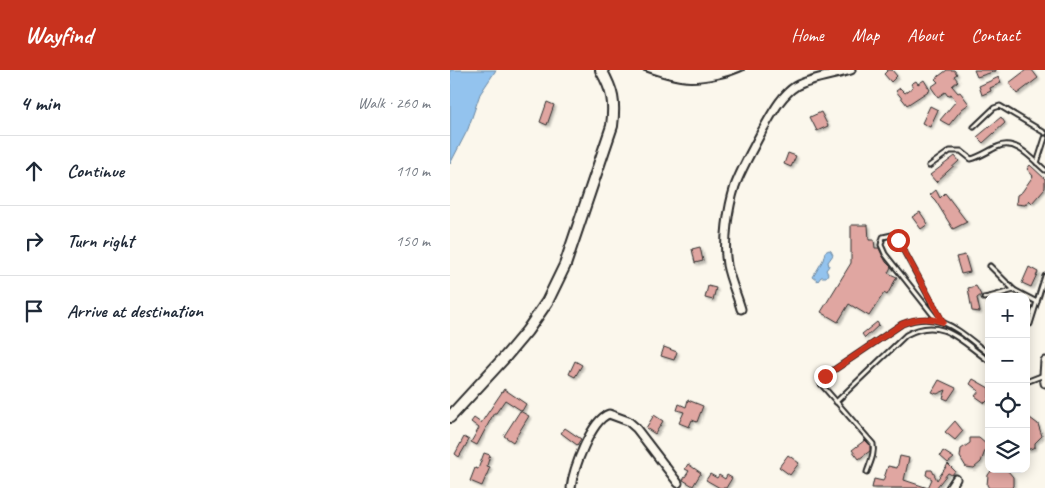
<!DOCTYPE html>
<meta charset="utf-8">
<style>
body{margin:0;font-family:Caveat,sans-serif;background:#f2f2f3;color:#1f2937}
.controls{position:absolute;right:15px;bottom:15px;display:grid;overflow:hidden;border-radius:10px;box-shadow:0 2px 12px #0003}
.controls button{width:45px;height:45px;display:grid;place-items:center;padding:0;border:0;border-bottom:1px solid #e0e1e3;background:#fff;color:#1f2937;font:25px sans-serif}
.stop{position:absolute;width:15px;height:15px;margin:-11px;border:4px solid #c8321e;border-radius:50%;background:#fff}
.stop.end{background:#c8321e;border-color:#fff;box-shadow:0 1px 5px #0008}
.list{margin:0;padding:0;list-style:none}
h2{display:flex;justify-content:space-between;align-items:center;height:65px;margin:0;padding:0 20px;font-size:21px}
h2 small{font-size:16px;font-weight:400;color:#747a83}
.list li{display:grid;grid-template-columns:32px 1fr auto;gap:15px;align-items:center;box-sizing:border-box;height:70px;padding:0 20px;border-top:1px solid #e0e1e3}
.list b{display:block;font-size:19px;white-space:nowrap}
.list em{font-size:16px;font-style:normal;color:#747a83}
.icon{flex:none;width:28px;height:28px;fill:none;stroke:currentColor;stroke-width:2;stroke-linecap:round;stroke-linejoin:round}
.map{position:relative;flex:none;width:595px;height:418px;overflow:hidden}
header{display:flex;align-items:center;gap:30px;box-sizing:border-box;height:70px;padding:0 25px;background:#c8321e;color:#fff}
header strong{font-size:24px}
nav{display:flex;gap:28px;margin-inline-start:auto;font-size:18px}
main{display:flex}
aside{flex:1;background:#fff}
.map>svg:first-child{display:block}
.water{fill:#93c3ee;stroke:#6986a0}
.building{fill:#e0a6a1;stroke:#2b2b2b;filter:url(#shadow)}
.lines{fill:none;stroke-linecap:round;stroke-linejoin:round}
.lane-casing{stroke:#2b2b2b;stroke-width:7}
.street-casing{stroke:#2b2b2b;stroke-width:11}
.secondary-casing{stroke:#2b2b2b;stroke-width:14}
.lane{stroke:#fbf7ec;stroke-width:3}
.street{stroke:#fbf7ec;stroke-width:7}
.secondary{stroke:#fbf7ec;stroke-width:10}
.rail{stroke:#2b2b2b;stroke-width:2}
.route{stroke:#c8321e;stroke-width:6}
</style>
<header>
<strong>Wayfind</strong>
<nav><a>Home</a><a>Map</a><a>About</a><a>Contact</a></nav>
</header>
<main>
<aside>
<h2>4 min<small>Walk · 260 m</small></h2>
<ul class="list">
<li><svg class="icon" aria-label="ahead" viewBox="0 0 24 24"><path d="M12 20V5M6 11l6-6 6 6"/></svg><div><b>Continue</b></div><em>110 m</em></li>
<li><svg class="icon" aria-label="right" viewBox="0 0 24 24"><path d="M7 20v-9h11M14 6l5 5-5 5"/></svg><div><b>Turn right</b></div><em>150 m</em></li>
<li><svg class="icon" aria-label="arrive" viewBox="0 0 24 24"><path d="M6 21V4h12l-3 4 3 4H6"/></svg><div><b>Arrive at destination</b></div></li>
</ul>
</aside>
<div class="map">
<svg width="595" height="418" viewBox="0 0 595 418">
<defs>
<filter id="shadow"><feDropShadow dx="2" dy="2" stdDeviation="1" flood-color="#0004"/></filter>
</defs>
<rect width="100%" height="100%" fill="#fbf7ec"/>
<filter id="ink" filterUnits="userSpaceOnUse"><feTurbulence type="fractalNoise" baseFrequency=".02" numOctaves="2"/><feDisplacementMap in="SourceGraphic" scale="10" xChannelSelector="R" yChannelSelector="G"/><feConvolveMatrix kernelMatrix="1 2 1 2 8 2 1 2 1" color-interpolation-filters="sRGB"/></filter>
<g filter="url(#ink)">
<g class="water">
<path d="M 0,0 L 46,0 L 30,24 L 18,59 L 0,94 Z"/>
<path d="M 379,180 L 381,181 L 383,185 L 378,192 L 379,196 L 376,200 L 378,204 L 376,207 L 371,207 L 368,211 L 363,207 L 373,190 L 375,182 Z"/>
</g>
<g class="building">
<path d="M 438,0 L 442,0 L 447,6 L 441,12 L 434,4 Z"/>
<path d="M 497,0 L 504,0 L 507,4 L 504,6 L 508,11 L 502,16 L 508,23 L 510,22 L 519,34 L 512,39 L 499,55 L 490,50 L 506,31 L 501,24 L 498,26 L 495,22 L 488,27 L 481,17 L 488,12 L 485,9 Z"/>
<path d="M 524,0 L 546,0 L 546,1 L 527,7 Z"/>
<path d="M 576,0 L 582,0 L 588,8 L 567,24 L 559,13 Z"/>
<path d="M 549,7 L 551,13 L 540,18 L 541,21 L 532,25 L 529,16 Z"/>
<path d="M 474,10 L 480,20 L 457,35 L 446,21 L 450,18 L 455,23 L 463,17 L 461,14 L 466,11 L 468,14 Z"/>
<path d="M 97,32 L 104,35 L 97,55 L 90,52 Z"/>
<path d="M 480,36 L 488,40 L 480,57 L 472,53 Z"/>
<path d="M 371,42 L 378,56 L 367,61 L 360,47 Z"/>
<path d="M 551,47 L 555,53 L 533,73 L 527,67 Z"/>
<path d="M 338,83 L 346,86 L 341,97 L 334,94 Z"/>
<path d="M 505,86 L 509,91 L 486,112 L 480,105 Z"/>
<path d="M 580,95 L 595,109 L 595,118 L 582,133 L 579,130 L 575,135 L 566,134 L 567,125 L 572,122 L 583,106 L 577,99 Z"/>
<path d="M 486,120 L 490,128 L 495,123 L 517,152 L 503,159 L 485,130 L 480,125 Z"/>
<path d="M 470,142 L 478,154 L 471,159 L 462,147 Z"/>
<path d="M 401,155 L 418,155 L 419,170 L 424,170 L 425,178 L 429,178 L 436,192 L 441,197 L 438,203 L 447,207 L 437,225 L 434,223 L 419,246 L 399,234 L 388,252 L 371,242 L 401,193 Z"/>
<path d="M 250,177 L 253,191 L 245,193 L 242,179 Z"/>
<path d="M 515,185 L 520,202 L 511,204 L 506,187 Z"/>
<path d="M 579,197 L 588,202 L 581,217 L 572,213 Z"/>
<path d="M 258,216 L 266,218 L 263,230 L 255,228 Z"/>
<path d="M 526,216 L 531,225 L 527,228 L 530,242 L 522,241 L 518,218 Z"/>
<path d="M 427,252 L 429,255 L 415,268 L 412,264 Z"/>
<path d="M 214,277 L 227,282 L 224,290 L 211,286 Z"/>
<path d="M 125,291 L 132,295 L 125,307 L 119,304 Z"/>
<path d="M 523,309 L 539,318 L 539,329 L 535,333 L 525,326 L 529,321 L 520,314 Z"/>
<path d="M 489,310 L 506,318 L 498,330 L 493,328 L 496,320 L 487,324 L 482,322 Z"/>
<path d="M 54,319 L 76,334 L 72,341 L 55,330 L 46,343 L 44,343 L 27,375 L 21,372 L 29,358 L 21,352 L 24,348 L 31,353 Z"/>
<path d="M 238,330 L 253,336 L 247,352 L 242,350 L 239,357 L 229,353 L 234,342 L 227,340 L 229,334 L 236,337 Z"/>
<path d="M 70,341 L 79,346 L 63,372 L 54,366 Z"/>
<path d="M 204,345 L 213,351 L 205,364 L 196,358 Z"/>
<path d="M 576,348 L 580,348 L 588,354 L 592,366 L 585,373 L 585,377 L 580,379 L 576,379 Z"/>
<path d="M 505,351 L 513,361 L 505,370 L 495,362 Z"/>
<path d="M 115,358 L 131,369 L 127,375 L 111,363 Z"/>
<path d="M 14,367 L 19,370 L 9,387 L 5,384 Z"/>
<path d="M 520,368 L 529,368 L 537,375 L 531,392 L 524,398 L 516,397 L 510,387 L 511,379 L 520,373 Z"/>
<path d="M 415,370 L 420,375 L 420,381 L 409,389 L 402,380 Z"/>
<path d="M 493,381 L 504,388 L 498,393 L 490,386 Z"/>
<path d="M 34,383 L 40,385 L 37,396 L 40,397 L 32,416 L 20,411 L 25,398 L 28,399 Z"/>
<path d="M 338,385 L 349,393 L 340,405 L 329,397 Z"/>
<path d="M 450,386 L 459,388 L 454,410 L 478,418 L 482,409 L 476,405 L 477,400 L 482,400 L 487,410 L 498,394 L 505,401 L 502,405 L 498,403 L 486,418 L 422,418 L 424,409 L 433,411 L 438,396 L 447,398 Z"/>
<path d="M 238,394 L 251,403 L 243,416 L 233,410 L 239,401 L 235,399 Z"/>
<path d="M 551,399 L 558,401 L 563,407 L 563,416 L 561,418 L 539,418 L 537,415 L 538,405 L 541,401 Z"/>
<path d="M 260,404 L 267,408 L 269,405 L 275,409 L 277,405 L 282,408 L 276,418 L 270,418 L 256,410 Z"/>
</g>
<g class="lines">
<g class="lane-casing">
<g id="lane">
<path d="M 524,57 L 544,38 L 550,36 L 595,63"/>
<path d="M 587,93 L 595,68"/>
<path d="M 479,96 L 500,81 L 511,81 L 521,89 C 530,87 538,81 547,77 C 566,68 582,89 595,100"/>
<path d="M 540,196 L 564,220 L 587,232"/>
<path d="M 539,227 L 564,220"/>
<path d="M 534,228 L 539,227"/>
<path d="M 487,250 L 435,184 L 431,175 L 433,167 L 442,165 L 448,170 L 492,251"/>
<path d="M 580,254 L 595,206"/>
<path d="M 576,312 L 594,305"/>
<path d="M 386,332 L 456,265 C 491,245 511,271 539,291"/>
<path d="M 417,402 C 420,393 425,384 423,374 L 371,314 L 371,311 L 375,306 L 452,254 C 491,239 509,262 539,284"/>
</g>
</g>
<g class="street-casing">
<g id="street">
<path d="M 291,239 C 287,225 280,210 277,195 C 273,172 278,138 285,116 C 292,97 303,79 312,61 C 321,46 330,26 346,16 C 360,8 385,5 401,0"/>
<path d="M 595,291 L 594,305 L 595,313"/>
<path d="M 121,418 C 123,400 141,350 159,344 L 178,351 L 186,358 L 228,413"/>
<path d="M 500,418 L 506,409"/>
</g>
</g>
<g class="secondary-casing">
<path id="secondary" d="M 0,347 L 56,286 L 77,261 L 97,232 L 115,195 L 162,56 C 165,32 163,21 151,0"/>
</g>
<use href="#lane" class="lane"/>
<use href="#street" class="street"/>
<use href="#secondary" class="secondary"/>
<path class="rail" d="M 192,0 C 206,5 225,12 241,12 C 256,12 280,7 294,0"/>
</g>
</g>
<g class="lines" filter="url(#ink)">
<path class="route" d="M 375,306 L 452,254 C 466,248 478,247 493,252 L 448,170"/>
</g>
</svg>
<div class="controls">
<button>+</button>
<button>−</button>
<button><svg class="icon" aria-label="locate" viewBox="0 0 24 24"><circle cx="12" cy="12" r="6"/><path d="M12 2v4M12 18v4M2 12h4M18 12h4"/></svg></button>
<button><svg class="icon" aria-label="layers" viewBox="0 0 24 24"><path d="M12 4l9 5-9 5-9-5zM3 14l9 5 9-5"/></svg></button>
</div>
<div class="stop" style="left:448px;top:170px"></div>
<div class="stop end" style="left:375px;top:306px"></div>
</div>
</main>
